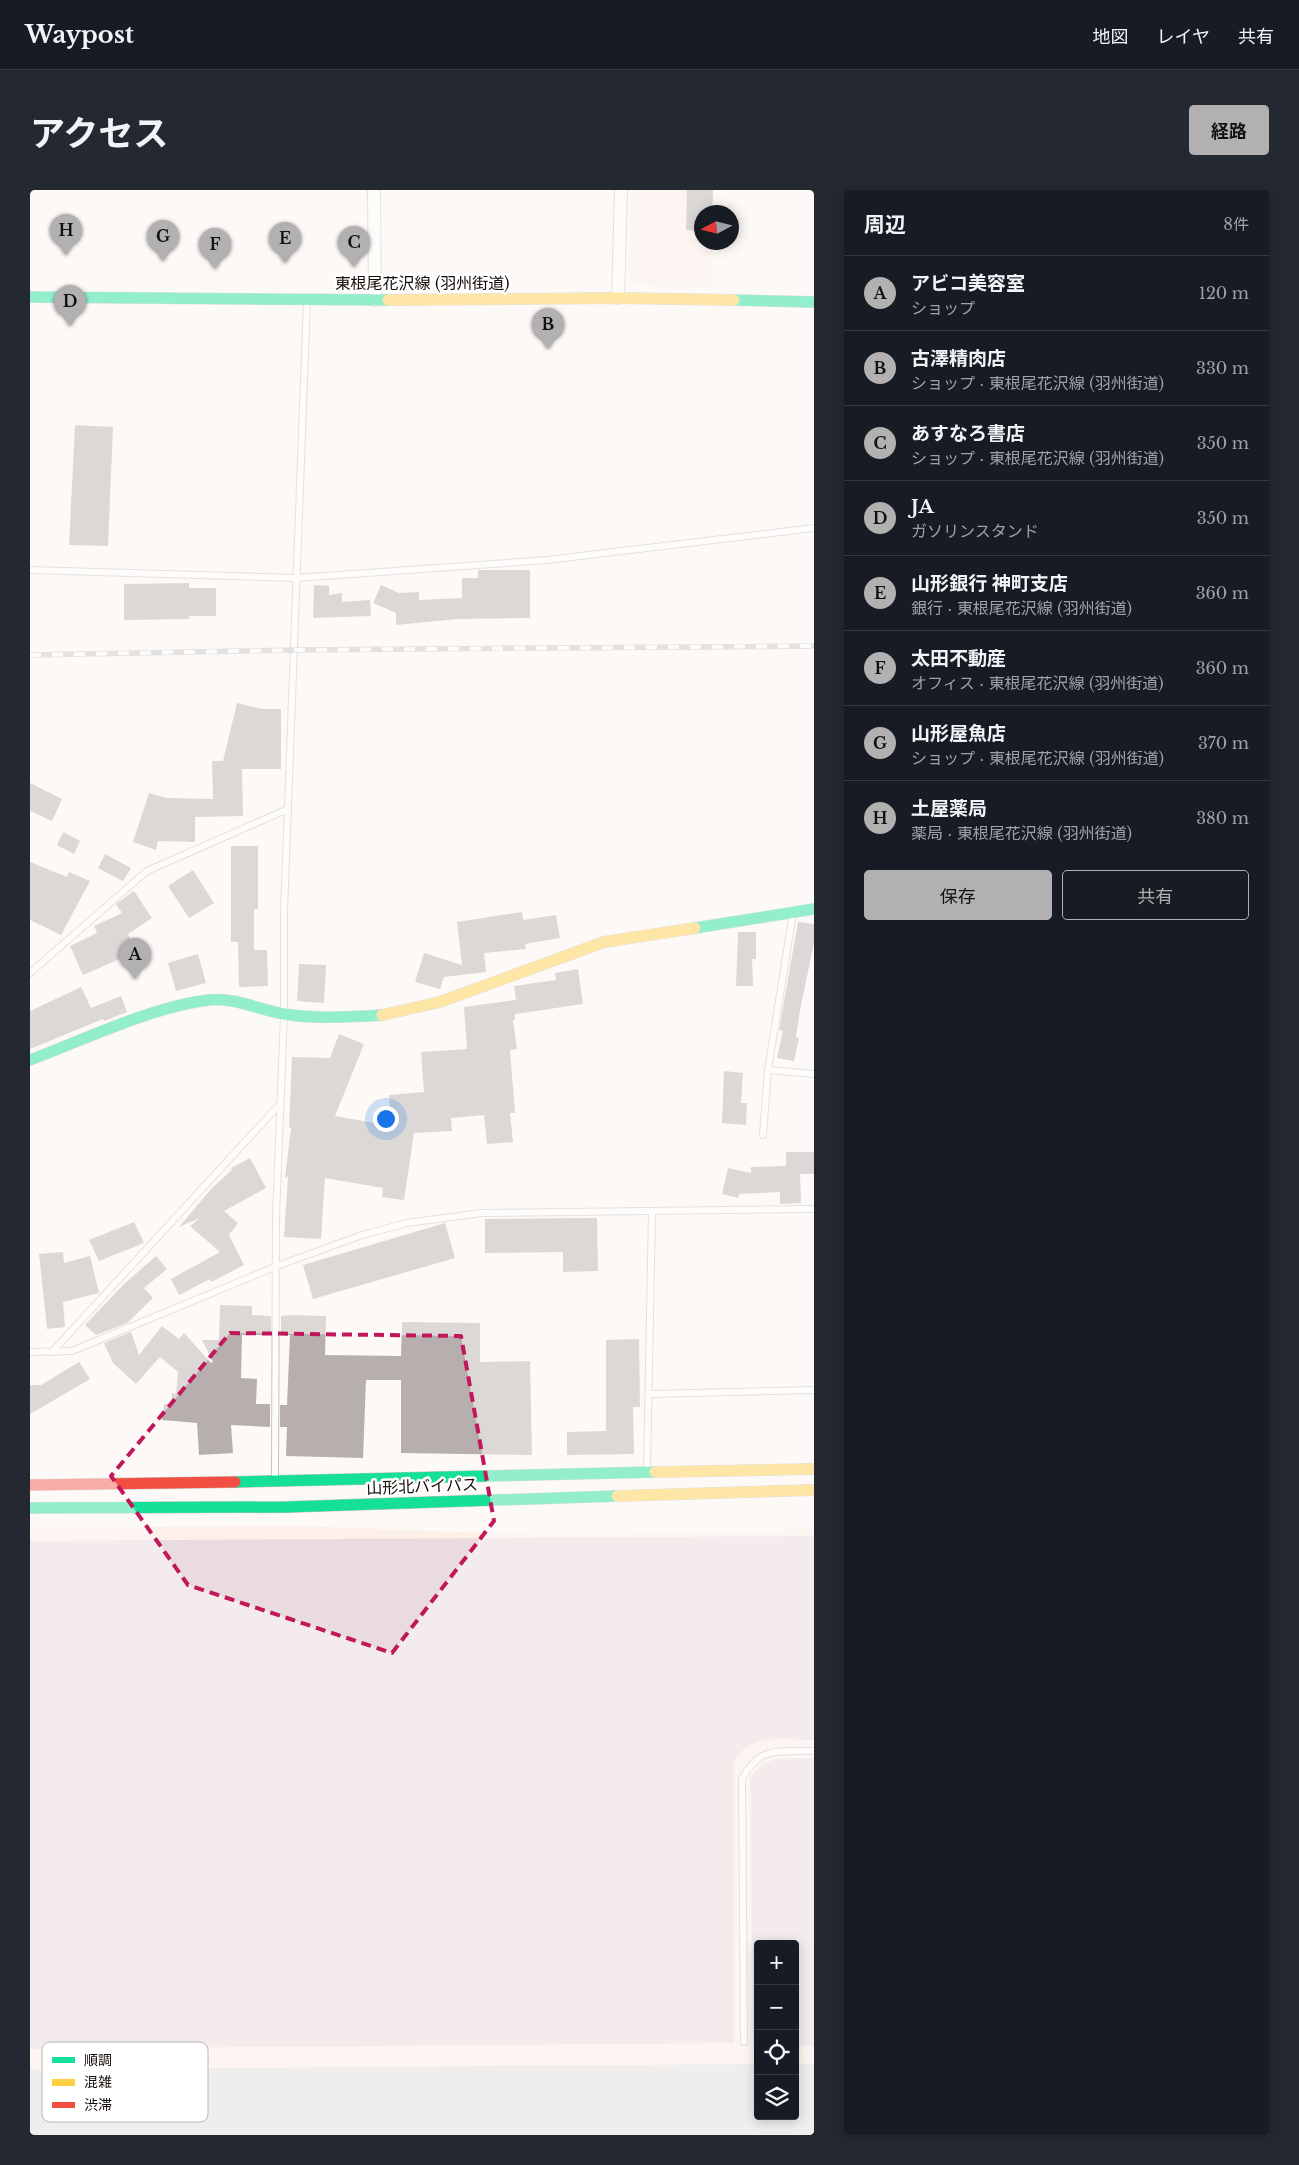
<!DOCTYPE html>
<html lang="ja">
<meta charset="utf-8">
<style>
body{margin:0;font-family:"Libre Baskerville","Noto Sans JP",serif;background:#242831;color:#f1f3f6}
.controls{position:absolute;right:15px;bottom:15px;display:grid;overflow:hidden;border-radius:5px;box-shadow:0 2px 12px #0003}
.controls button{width:45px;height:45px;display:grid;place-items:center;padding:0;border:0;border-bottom:1px solid #363941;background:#171b24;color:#f1f3f6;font:25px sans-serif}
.compass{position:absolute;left:664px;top:15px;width:45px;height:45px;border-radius:50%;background:#171b24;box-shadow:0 2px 12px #0003;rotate:263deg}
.you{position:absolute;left:355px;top:928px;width:18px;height:18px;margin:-12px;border:4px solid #fff;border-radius:50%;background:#1a73e8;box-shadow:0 0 0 8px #1a73e833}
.badge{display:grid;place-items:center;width:32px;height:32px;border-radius:50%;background:#b2b0b0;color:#111;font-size:16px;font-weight:700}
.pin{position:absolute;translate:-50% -41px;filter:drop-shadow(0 1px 2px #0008)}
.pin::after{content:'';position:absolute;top:26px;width:18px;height:15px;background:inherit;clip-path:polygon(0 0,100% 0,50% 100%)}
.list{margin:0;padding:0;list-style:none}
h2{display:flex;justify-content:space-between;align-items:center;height:65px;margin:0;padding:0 20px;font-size:21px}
h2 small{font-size:16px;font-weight:400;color:#9ea1a6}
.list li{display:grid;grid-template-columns:32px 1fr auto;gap:15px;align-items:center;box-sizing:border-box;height:75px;padding:0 20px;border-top:1px solid #363941}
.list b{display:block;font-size:19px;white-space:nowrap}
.list p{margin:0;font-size:16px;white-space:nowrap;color:#9ea1a6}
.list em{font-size:16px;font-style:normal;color:#9ea1a6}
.actions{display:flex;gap:10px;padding:15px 20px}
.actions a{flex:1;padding:11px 0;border:1px solid #b2b0b0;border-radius:5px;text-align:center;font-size:18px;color:#b2b0b0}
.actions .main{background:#b2b0b0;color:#111}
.icon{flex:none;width:28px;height:28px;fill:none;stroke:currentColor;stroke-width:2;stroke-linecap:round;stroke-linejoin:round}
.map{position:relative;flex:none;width:784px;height:1945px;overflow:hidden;border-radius:5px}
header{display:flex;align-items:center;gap:30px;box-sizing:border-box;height:70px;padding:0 25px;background:#171b24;border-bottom:1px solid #363941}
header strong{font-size:24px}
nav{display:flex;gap:28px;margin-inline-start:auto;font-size:18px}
.intro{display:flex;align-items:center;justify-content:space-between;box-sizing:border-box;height:120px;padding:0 30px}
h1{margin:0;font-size:35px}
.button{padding:12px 22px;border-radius:5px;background:#b2b0b0;color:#111;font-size:18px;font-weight:700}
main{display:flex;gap:30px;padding:0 30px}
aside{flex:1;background:#171b24;border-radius:5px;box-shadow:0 2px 12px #0003}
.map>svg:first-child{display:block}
.built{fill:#fdf0e8;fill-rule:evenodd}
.grass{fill:#eadcde}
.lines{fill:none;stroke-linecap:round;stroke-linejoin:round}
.runway{stroke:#e1dfde;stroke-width:109}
.building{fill:#b6afad}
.lane-casing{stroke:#c8c2be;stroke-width:8}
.street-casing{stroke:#c8c2be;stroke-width:14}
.fast-casing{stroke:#c8c2be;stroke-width:12}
.slow-casing{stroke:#c8c2be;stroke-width:12}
.jam-casing{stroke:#c8c2be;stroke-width:12}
.lane{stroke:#fffefe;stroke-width:6}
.street{stroke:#fffefe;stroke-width:12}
.fast{stroke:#16e098;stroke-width:11}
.slow{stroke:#ffcf43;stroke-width:11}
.jam{stroke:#f24e42;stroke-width:11}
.rail-casing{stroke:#c6c5c5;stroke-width:5.5}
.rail{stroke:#fff;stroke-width:4;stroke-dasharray:11;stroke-linecap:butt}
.marked{fill:none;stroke:#c2185b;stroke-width:4;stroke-dasharray:10 6;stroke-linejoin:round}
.labels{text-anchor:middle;stroke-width:5;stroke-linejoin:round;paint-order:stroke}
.street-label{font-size:16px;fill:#140c07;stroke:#fff}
.key{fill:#fff;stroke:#b8b6b5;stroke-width:1}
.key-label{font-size:14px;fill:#140c07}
</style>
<header>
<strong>Waypost</strong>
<nav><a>地図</a><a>レイヤ</a><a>共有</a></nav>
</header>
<div class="intro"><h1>アクセス</h1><a class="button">経路</a></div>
<main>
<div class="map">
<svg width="784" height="1945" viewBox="0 0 784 1945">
<rect width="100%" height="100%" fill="#fcf9f7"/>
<g class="built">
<path d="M 601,0 L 684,0 L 683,22 L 672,22 L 672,52 L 683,53 L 682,97 L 608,96 L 598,88 Z"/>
<path d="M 268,1336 L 541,1346 L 784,1339 L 784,1945 L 0,1945 L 0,1338 ZM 728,1754 L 765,1754 L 765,1926 L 728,1926 Z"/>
</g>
<g class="grass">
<path d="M 784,1346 L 784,1550 C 754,1550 721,1542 704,1571 L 704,1853 L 0,1859 L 0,1351 Z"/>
<path d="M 784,1568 L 784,1856 L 765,1856 L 765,1754 L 728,1754 L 728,1856 L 723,1857 L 720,1589 C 735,1563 758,1569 784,1568 Z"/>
</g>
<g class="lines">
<path class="runway" d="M 0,1934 L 784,1928"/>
</g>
<g class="building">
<path d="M 657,0 L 683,0 L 682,22 L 672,22 L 672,41 L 656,40 Z"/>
<path d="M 45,235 L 83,237 L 78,356 L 39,355 Z"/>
<path d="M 448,380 L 500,380 L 500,428 L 428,429 L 366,435 L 366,423 L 343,413 L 351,395 L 369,403 L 389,402 L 389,410 L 432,408 L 432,388 L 448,388 Z"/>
<path d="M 159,393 L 159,398 L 186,398 L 186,426 L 159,426 L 159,429 L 94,430 L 94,394 Z"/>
<path d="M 284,395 L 299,396 L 299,405 L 312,403 L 312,412 L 340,410 L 341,426 L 283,428 Z"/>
<path d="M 207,513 L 232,519 L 251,519 L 251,579 L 212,579 L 213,626 L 165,627 L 165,652 L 128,651 L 126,660 L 103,652 L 119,603 L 137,608 L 183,609 L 182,571 L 193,571 Z"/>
<path d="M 0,593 L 32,609 L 22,631 L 0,621 Z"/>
<path d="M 33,642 L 50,651 L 44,664 L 27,655 Z"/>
<path d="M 201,656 L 228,656 L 228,719 L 224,719 L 224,760 L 237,760 L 238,796 L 209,797 L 208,752 L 201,752 Z"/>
<path d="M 75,664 L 101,678 L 93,691 L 68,678 Z"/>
<path d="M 0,672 L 37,687 L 39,682 L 60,691 L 31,745 L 0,730 Z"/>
<path d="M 163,680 L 184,713 L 159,728 L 138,696 Z"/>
<path d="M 104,701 L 122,728 L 98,744 L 106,762 L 53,785 L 40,756 L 67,743 L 64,736 L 92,723 L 86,714 Z"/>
<path d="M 492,722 L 493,730 L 526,725 L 530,748 L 495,754 L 496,759 L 454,763 L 456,782 L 414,787 L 410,799 L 385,792 L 394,763 L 432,775 L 427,732 Z"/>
<path d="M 768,732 L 784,734 L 784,753 L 770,820 L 766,847 L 769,848 L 764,871 L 747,868 L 753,841 L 749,840 Z"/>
<path d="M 708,742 L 726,742 L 726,769 L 722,769 L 723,796 L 706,796 Z"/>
<path d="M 168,764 L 176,793 L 146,801 L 138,773 Z"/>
<path d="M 269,774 L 296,775 L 294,813 L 267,811 Z"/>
<path d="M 548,779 L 553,814 L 485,824 L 485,830 L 483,830 L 487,859 L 480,860 L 485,923 L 480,923 L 483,952 L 457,954 L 454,925 L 421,928 L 422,941 L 384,943 L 374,1010 L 352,1007 L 353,998 L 295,988 L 291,1049 L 254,1047 L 258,986 L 255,988 L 261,938 L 259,938 L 262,867 L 300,868 L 309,844 L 334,854 L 305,926 L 361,936 L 359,905 L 394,902 L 391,862 L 437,859 L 434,817 L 486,810 L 484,796 L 526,790 L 525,783 Z"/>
<path d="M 51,797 L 61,818 L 91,806 L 97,822 L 74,831 L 73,829 L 0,859 L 0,821 Z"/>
<path d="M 694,881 L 713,883 L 711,913 L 717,913 L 716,935 L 692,933 Z"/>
<path d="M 756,962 L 784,962 L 784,984 L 770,984 L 771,1013 L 750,1014 L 750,1002 L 709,1004 L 708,1008 L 692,1004 L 698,978 L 721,983 L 721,977 L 756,976 Z"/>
<path d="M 220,968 L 236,998 L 194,1021 L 208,1033 L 199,1045 L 214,1075 L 181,1092 L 180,1089 L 149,1105 L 141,1089 L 190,1062 L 160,1036 L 170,1028 L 149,1037 L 181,999 L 202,980 L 201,978 Z"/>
<path d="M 567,1028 L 568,1081 L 533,1082 L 533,1062 L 455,1063 L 455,1029 Z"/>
<path d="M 104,1032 L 114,1053 L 69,1071 L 59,1050 Z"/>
<path d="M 415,1033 L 425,1068 L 283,1109 L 273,1075 Z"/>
<path d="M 33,1062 L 34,1073 L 60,1066 L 69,1103 L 33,1112 L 35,1137 L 17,1139 L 9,1064 Z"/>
<path d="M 126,1066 L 137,1079 L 114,1098 L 123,1108 L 97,1133 L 66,1145 L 55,1135 L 94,1094 Z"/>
<path d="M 190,1115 L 222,1116 L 222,1125 L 241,1126 L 241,1145 L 212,1145 L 211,1188 L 227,1189 L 226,1214 L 240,1214 L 240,1237 L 201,1235 L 203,1263 L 169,1265 L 167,1233 L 132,1230 L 134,1214 L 141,1214 L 142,1203 L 146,1204 L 148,1182 L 130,1167 L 106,1194 L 83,1173 L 74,1153 L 101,1142 L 109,1165 L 132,1136 L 149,1149 L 154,1143 L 181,1173 L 183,1172 L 172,1150 L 189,1150 Z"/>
<path d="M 261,1125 L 296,1126 L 295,1165 L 371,1166 L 372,1132 L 450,1133 L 450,1172 L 500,1171 L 502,1265 L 371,1263 L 371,1190 L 336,1190 L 333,1268 L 256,1266 L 257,1237 L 250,1237 L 250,1215 L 257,1215 L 260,1145 L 251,1145 L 251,1126 Z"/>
<path d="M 609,1149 L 610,1217 L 603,1217 L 604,1264 L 537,1265 L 537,1242 L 576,1241 L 576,1150 Z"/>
<path d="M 49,1172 L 60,1189 L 0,1224 L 0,1195 L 11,1195 Z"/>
</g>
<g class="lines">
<g class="lane-casing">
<g id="lane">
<path d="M 0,380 L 266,388 L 517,370 L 784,338"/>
<path d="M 0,783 L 117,681 L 258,619"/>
<path d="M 738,880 L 784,884"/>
<path d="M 733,945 L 738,880 L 763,723"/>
<path d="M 0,1162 L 42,1161 L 247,1076 L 332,1045 L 377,1033 L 451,1023 L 784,1019"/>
<path d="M 22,1162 L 249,915"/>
<path d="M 619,1204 L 784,1200"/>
<path d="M 617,1279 L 622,1021"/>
<path d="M 245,1287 L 246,1027 L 254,824 L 254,722 L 277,110"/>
<path d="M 714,1852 L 712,1589 C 730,1555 750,1562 784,1561"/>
</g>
</g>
<g class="street-casing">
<g id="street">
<path d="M 344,0 L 345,110"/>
<path d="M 588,108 L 591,0"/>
</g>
</g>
<g class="fast-casing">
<g id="fast">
<path d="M 0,107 L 358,110"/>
<path d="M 704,110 L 784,112"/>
<path d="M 665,738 L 784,719"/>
<path d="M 0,870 C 53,850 124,816 179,810 C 205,807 229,820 254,824 C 285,829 320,827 352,825"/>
<path d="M 205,1292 L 625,1282"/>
<path d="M 0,1318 L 257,1317 L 587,1306"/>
</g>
</g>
<g class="slow-casing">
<g id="slow">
<path d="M 358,110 L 588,108 L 704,110"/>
<path d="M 352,825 L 410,812 L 574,752 L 665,738"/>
<path d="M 625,1282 L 784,1279"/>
<path d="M 587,1306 L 784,1300"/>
</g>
</g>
<g class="jam-casing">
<path id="jam" d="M 0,1295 L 205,1292"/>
</g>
<use href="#lane" class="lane"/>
<use href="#street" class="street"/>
<use href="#fast" class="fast"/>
<use href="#slow" class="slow"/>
<use href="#jam" class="jam"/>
<g class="rail-casing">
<path id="rail" d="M 0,465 L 265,460 L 784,456"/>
</g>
<use href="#rail" class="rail"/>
</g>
<path d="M0 0H784V1945H0ZM 200,1143 L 431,1146 L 464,1331 L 362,1463 L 158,1395 L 81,1286 Z" fill="#fcf9f7" fill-opacity=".55" fill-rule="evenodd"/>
<path class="marked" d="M 200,1143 L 431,1146 L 464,1331 L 362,1463 L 158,1395 L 81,1286 Z"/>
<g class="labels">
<g class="street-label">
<text x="392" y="99">東根尾花沢線 (羽州街道)</text>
<text transform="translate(392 1296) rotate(-2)" y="6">山形北バイパス</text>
</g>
</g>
<rect x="12" y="1852" width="166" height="80" rx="8" class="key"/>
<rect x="22" y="1867" width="23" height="6" fill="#16e098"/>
<rect x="22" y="1889" width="23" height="7" fill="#ffcf43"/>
<rect x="22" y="1912" width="23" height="6" fill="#f24e42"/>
<g class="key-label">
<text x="54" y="1875">順調</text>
<text x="54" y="1897">混雑</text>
<text x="54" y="1920">渋滞</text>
</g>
</svg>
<div class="controls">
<button>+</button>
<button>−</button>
<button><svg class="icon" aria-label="locate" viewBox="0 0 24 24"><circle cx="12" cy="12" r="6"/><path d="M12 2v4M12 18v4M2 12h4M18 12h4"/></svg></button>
<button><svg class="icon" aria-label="layers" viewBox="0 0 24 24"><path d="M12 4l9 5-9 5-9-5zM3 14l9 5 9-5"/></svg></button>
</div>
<svg class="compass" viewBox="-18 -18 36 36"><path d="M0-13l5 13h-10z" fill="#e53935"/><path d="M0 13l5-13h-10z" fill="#9ea1a6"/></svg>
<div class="you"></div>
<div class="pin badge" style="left:105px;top:789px">A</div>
<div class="pin badge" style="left:518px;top:159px">B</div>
<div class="pin badge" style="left:324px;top:77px">C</div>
<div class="pin badge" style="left:40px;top:136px">D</div>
<div class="pin badge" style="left:255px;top:73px">E</div>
<div class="pin badge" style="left:185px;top:79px">F</div>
<div class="pin badge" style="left:133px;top:71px">G</div>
<div class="pin badge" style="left:36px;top:65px">H</div>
</div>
<aside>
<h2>周辺<small>8件</small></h2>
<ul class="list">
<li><span class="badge">A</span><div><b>アビコ美容室</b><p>ショップ</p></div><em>120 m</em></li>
<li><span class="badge">B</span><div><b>古澤精肉店</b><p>ショップ · 東根尾花沢線 (羽州街道)</p></div><em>330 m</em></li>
<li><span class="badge">C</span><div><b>あすなろ書店</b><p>ショップ · 東根尾花沢線 (羽州街道)</p></div><em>350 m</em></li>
<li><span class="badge">D</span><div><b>JA</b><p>ガソリンスタンド</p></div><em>350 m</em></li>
<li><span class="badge">E</span><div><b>山形銀行 神町支店</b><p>銀行 · 東根尾花沢線 (羽州街道)</p></div><em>360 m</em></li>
<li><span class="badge">F</span><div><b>太田不動産</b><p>オフィス · 東根尾花沢線 (羽州街道)</p></div><em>360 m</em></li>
<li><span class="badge">G</span><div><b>山形屋魚店</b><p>ショップ · 東根尾花沢線 (羽州街道)</p></div><em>370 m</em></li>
<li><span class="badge">H</span><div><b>土屋薬局</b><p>薬局 · 東根尾花沢線 (羽州街道)</p></div><em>380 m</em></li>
</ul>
<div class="actions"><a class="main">保存</a><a>共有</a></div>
</aside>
</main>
